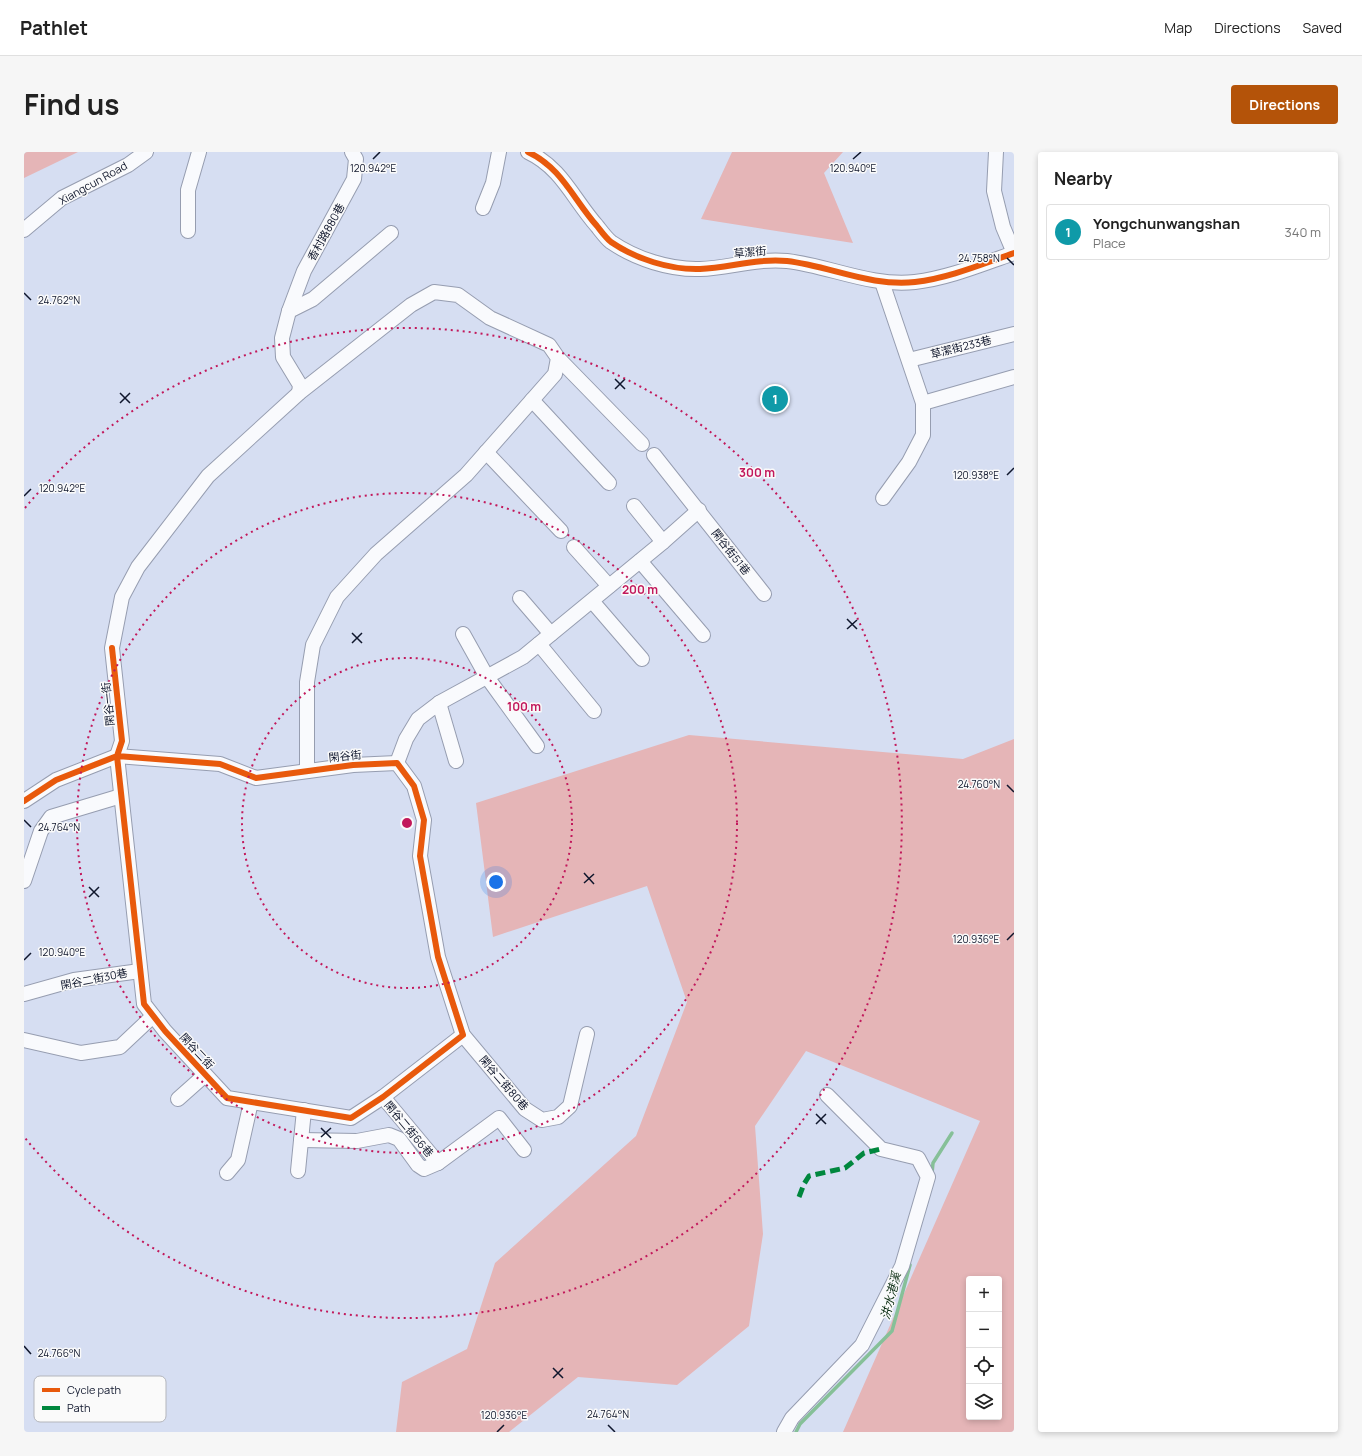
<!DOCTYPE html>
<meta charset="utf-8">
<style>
body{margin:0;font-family:Manrope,"Noto Sans TC",sans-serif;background:#f6f6f6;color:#222}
.controls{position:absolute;right:12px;bottom:12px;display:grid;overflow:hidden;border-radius:4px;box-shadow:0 2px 6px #0003}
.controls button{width:36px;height:36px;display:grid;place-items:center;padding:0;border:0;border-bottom:1px solid #e0e0e0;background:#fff;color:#222;font:20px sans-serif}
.you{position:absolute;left:472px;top:730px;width:14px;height:14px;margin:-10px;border:3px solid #fff;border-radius:50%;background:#1a73e8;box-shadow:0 0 0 6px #1a73e833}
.badge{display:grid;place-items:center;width:26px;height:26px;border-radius:50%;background:#b45309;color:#fff;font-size:13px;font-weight:700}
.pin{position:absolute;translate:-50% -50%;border:2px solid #fff;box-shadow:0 1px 4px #0006}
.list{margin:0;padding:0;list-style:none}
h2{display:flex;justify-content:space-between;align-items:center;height:52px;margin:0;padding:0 16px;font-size:17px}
h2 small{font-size:13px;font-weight:400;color:#767676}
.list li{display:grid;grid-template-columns:26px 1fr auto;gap:12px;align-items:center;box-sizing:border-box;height:56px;margin:0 8px 8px;padding:0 8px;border:1px solid #e0e0e0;border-radius:4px}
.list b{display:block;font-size:15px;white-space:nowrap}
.list p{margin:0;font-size:13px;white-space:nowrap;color:#767676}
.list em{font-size:13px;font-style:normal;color:#767676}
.icon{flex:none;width:22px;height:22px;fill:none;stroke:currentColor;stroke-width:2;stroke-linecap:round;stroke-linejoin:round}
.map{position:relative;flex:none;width:990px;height:1280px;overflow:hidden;border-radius:4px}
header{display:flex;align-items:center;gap:24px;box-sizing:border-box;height:56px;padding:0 20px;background:#fff;border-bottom:1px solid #e0e0e0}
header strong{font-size:19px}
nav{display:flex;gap:22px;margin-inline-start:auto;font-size:14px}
.intro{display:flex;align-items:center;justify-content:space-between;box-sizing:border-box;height:96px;padding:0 24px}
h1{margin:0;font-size:28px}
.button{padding:10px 18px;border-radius:4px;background:#b45309;color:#fff;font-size:14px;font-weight:700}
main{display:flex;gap:24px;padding:0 24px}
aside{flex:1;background:#fff;border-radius:4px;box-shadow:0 2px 6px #0003}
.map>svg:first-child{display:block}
.green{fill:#e5b5b7;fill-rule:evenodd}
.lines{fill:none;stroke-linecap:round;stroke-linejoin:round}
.stream{stroke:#86c098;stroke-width:3.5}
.minor-casing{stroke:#969db0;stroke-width:16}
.minor{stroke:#f9fafd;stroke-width:14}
.quiet{stroke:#00873e;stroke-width:5;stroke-dasharray:10 5;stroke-linecap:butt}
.cycleway-casing{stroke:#fafafa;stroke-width:8}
.cycleway{stroke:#e8590c;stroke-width:6}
.ticks{fill:none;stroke:#0f162c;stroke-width:1.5}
.ring{fill:none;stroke:#c2185b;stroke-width:2;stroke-dasharray:2 4}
.labels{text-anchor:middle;stroke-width:3;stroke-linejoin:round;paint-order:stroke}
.street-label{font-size:11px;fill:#0f162c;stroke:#fafafa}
.water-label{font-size:12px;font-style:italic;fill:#103218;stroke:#fafafa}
.key{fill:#fafafa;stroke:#b4b6bc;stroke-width:1}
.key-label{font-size:11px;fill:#0f162c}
.ticks-label{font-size:10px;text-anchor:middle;fill:#0f162c;stroke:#fafafa;stroke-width:3;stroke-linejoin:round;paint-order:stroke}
.centre{fill:#c2185b;stroke:#fafafa;stroke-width:2}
.ring-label{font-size:12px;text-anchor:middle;font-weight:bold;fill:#c2185b;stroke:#fafafa;stroke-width:3;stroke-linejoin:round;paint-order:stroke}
</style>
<header>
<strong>Pathlet</strong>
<nav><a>Map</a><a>Directions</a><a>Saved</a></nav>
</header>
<div class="intro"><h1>Find us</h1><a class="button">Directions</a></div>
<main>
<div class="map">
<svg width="990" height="1280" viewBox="0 0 990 1280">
<rect width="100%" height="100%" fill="#d6def2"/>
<g class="green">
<path d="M 0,0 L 54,0 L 0,26 Z"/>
<path d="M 708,0 L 819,0 L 800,21 L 829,91 L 677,67 Z"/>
<path d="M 665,583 L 939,607 L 990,587 L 990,1280 L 819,1280 L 956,969 L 782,899 L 731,974 L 739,1082 L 725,1174 L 653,1233 L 554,1225 L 485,1280 L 372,1280 L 378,1230 L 443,1197 L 471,1111 L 612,984 L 663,850 L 623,734 L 469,785 L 452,651 ZM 945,1127 L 975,1127 L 975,1265 L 945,1265 Z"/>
</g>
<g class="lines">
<g class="stream">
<path d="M 908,1021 L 909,1011 L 928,981"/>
<path d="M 772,1280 L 776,1272 L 868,1179 L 886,1113"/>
</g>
<g class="minor-casing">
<g id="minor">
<path d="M 504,0 C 538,16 549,47 573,74 C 577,79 582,86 587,90 C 612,107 646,118 676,117 C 705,116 733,106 763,109 C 806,114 847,135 891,130 C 925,126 958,112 990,101"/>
<path d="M 972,0 L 970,39 L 979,75 L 990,101"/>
<path d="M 459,56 L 469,31 L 475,0"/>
<path d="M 0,78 L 38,46 L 104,13 L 122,0"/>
<path d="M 164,79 L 164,38 L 175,0"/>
<path d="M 858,130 L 899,251 L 899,283 L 885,310 L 859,346"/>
<path d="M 265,159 L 289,147 L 367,81"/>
<path d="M 534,206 L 618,292"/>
<path d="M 885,208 L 990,182"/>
<path d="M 275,241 L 276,233 L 259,205 L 258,186 L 265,159 L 280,119 L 330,27 L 332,7 L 328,0"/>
<path d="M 508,248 L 585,331"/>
<path d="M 899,251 L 990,225"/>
<path d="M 462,300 L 537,379"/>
<path d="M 630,303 L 740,442"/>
<path d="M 610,354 L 639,390"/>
<path d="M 550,395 L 585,434"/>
<path d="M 616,409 L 679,483"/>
<path d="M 496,446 L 527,482"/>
<path d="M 568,449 L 618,507"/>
<path d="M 439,482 L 463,525 L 513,594"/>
<path d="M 515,492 L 570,559"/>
<path d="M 415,551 L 432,609"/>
<path d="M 373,611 L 382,587 L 394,567 L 415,551 L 499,505 L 639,390 L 675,358"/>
<path d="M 283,619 L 283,530 L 289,493 L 313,445 L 352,402 L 442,323 L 531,222 L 534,206 L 525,193 L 466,166 L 434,143 L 410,140 L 387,153 L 275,241 L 184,324 L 114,415 L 98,445 L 88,496 L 98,589 L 93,604 L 120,852 L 141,879 L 203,946 L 327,966 L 359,945 L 439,883"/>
<path d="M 0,649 L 32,628 L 93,604 L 196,612 L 232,626 L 329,613 L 373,611 L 390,634 L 400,668 L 396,704 L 414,805 L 439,883 L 501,957 L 518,968 L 534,965 L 546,954 L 563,882"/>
<path d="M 0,729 L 17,679 L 27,665 L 97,644"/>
<path d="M 0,842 L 50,828 L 116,819"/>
<path d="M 0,888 L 57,901 L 96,895 L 129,864"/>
<path d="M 359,945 L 414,1011 L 475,966 L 500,998"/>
<path d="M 154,947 L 181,923"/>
<path d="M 277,988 L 333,989 L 365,983 L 375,987 L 394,1013 L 400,1017 L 414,1011"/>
<path d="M 274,1019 L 280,958"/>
<path d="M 203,1021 L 214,1008 L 227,950"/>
<path d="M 760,1280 L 768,1266 L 838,1193 L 878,1114 L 904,1025 L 894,1006 L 857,997 L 803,943"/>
</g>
</g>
<use href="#minor" class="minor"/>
<path class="quiet" d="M 775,1045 L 780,1032 L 785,1024 L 821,1016 L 840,1001 L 857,997"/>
<g class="cycleway-casing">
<g id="cycleway">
<path d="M 504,0 C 538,16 549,47 573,74 C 577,79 582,86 587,90 C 612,107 646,118 676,117 C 705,116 733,106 763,109 C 806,114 847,135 891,130 C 925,126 958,112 990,101"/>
<path d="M 0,649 L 32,628 L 93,604 L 196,612 L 232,626 L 329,613 L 373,611 L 390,634 L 400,668 L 396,704 L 414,805 L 439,883 L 359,945 L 327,966 L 203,946 L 141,879 L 120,852 L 93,604 L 98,589 L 88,496"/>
</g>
</g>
<use href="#cycleway" class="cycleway"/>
</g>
<path class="ticks" d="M 349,7 L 356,0M 829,7 L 837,0M 983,106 L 990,113M 0,141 L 7,148M 591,227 L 601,237M 591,237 L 601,227M 96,241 L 106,251M 96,251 L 106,241M 983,323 L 990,316M 0,344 L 7,337M 823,467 L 833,477M 823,477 L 833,468M 328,481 L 338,491M 328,491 L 338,481M 983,633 L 990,640M 0,668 L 7,675M 560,721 L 570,732M 560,731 L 570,722M 65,735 L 75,745M 65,745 L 75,735M 983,788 L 990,781M 0,808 L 7,801M 792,962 L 802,972M 792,972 L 802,962M 297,976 L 307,986M 297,985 L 307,976M 0,1194 L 7,1202M 529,1216 L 539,1226M 529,1226 L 539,1216M 584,1273 L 591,1280M 473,1280 L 480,1273"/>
<g class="ring">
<circle cx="383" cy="671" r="165"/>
<circle cx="383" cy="671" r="330"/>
<path d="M1 356A495 495 0 1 1 1 986"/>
</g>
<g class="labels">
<g class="street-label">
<text transform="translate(69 31) rotate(-29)" y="4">Xiangcun Road</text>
<text transform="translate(302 80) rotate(-61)" y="4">香村路880巷</text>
<text transform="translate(726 100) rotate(-5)" y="4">草潔街</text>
<text transform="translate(937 195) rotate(-14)" y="4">草潔街233巷</text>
<text transform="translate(707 400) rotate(52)" y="4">閑谷街51巷</text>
<text transform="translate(84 552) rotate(-96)" y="4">閑谷一街</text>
<text transform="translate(321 604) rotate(-6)" y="4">閑谷街</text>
<text transform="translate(70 827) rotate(-11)" y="4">閑谷二街30巷</text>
<text transform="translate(173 899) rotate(47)" y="4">閑谷二街</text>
<text transform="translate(480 931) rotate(49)" y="4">閑谷二街80巷</text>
<text transform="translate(385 977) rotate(50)" y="4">閑谷二街66巷</text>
</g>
<g class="water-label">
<text transform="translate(867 1144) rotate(-76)" y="4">汫水港溪</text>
</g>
</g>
<rect x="10" y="1224" width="132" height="46" rx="6" class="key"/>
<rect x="18" y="1236" width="18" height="4" fill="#e8590c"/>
<rect x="18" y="1254" width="18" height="4" fill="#00873e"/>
<g class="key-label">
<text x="43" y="1242">Cycle path</text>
<text x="43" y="1260">Path</text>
</g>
<g class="ticks-label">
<text x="349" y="20">120.942°E</text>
<text x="829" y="20">120.940°E</text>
<text x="955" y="110">24.758°N</text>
<text x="35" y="152">24.762°N</text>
<text x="952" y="327">120.938°E</text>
<text x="38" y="340">120.942°E</text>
<text x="955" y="636">24.760°N</text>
<text x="35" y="679">24.764°N</text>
<text x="952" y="791">120.936°E</text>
<text x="38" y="804">120.940°E</text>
<text x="35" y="1205">24.766°N</text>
<text x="584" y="1266">24.764°N</text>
<text x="480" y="1267">120.936°E</text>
</g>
<circle cx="383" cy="671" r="6" class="centre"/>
<g class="ring-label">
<text x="733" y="325">300 m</text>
<text x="616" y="442">200 m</text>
<text x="500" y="559">100 m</text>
</g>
</svg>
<div class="controls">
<button>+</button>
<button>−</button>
<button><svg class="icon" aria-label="locate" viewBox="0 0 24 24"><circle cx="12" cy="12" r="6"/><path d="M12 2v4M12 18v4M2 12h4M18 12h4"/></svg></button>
<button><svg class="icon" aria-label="layers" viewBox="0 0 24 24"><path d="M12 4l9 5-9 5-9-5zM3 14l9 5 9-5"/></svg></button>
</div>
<div class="you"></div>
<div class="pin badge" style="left:751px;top:247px;background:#0f9aa8">1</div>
</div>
<aside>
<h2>Nearby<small></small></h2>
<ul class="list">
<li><span class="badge" style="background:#0f9aa8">1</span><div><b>Yongchunwangshan</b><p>Place</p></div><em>340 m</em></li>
</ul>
</aside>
</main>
